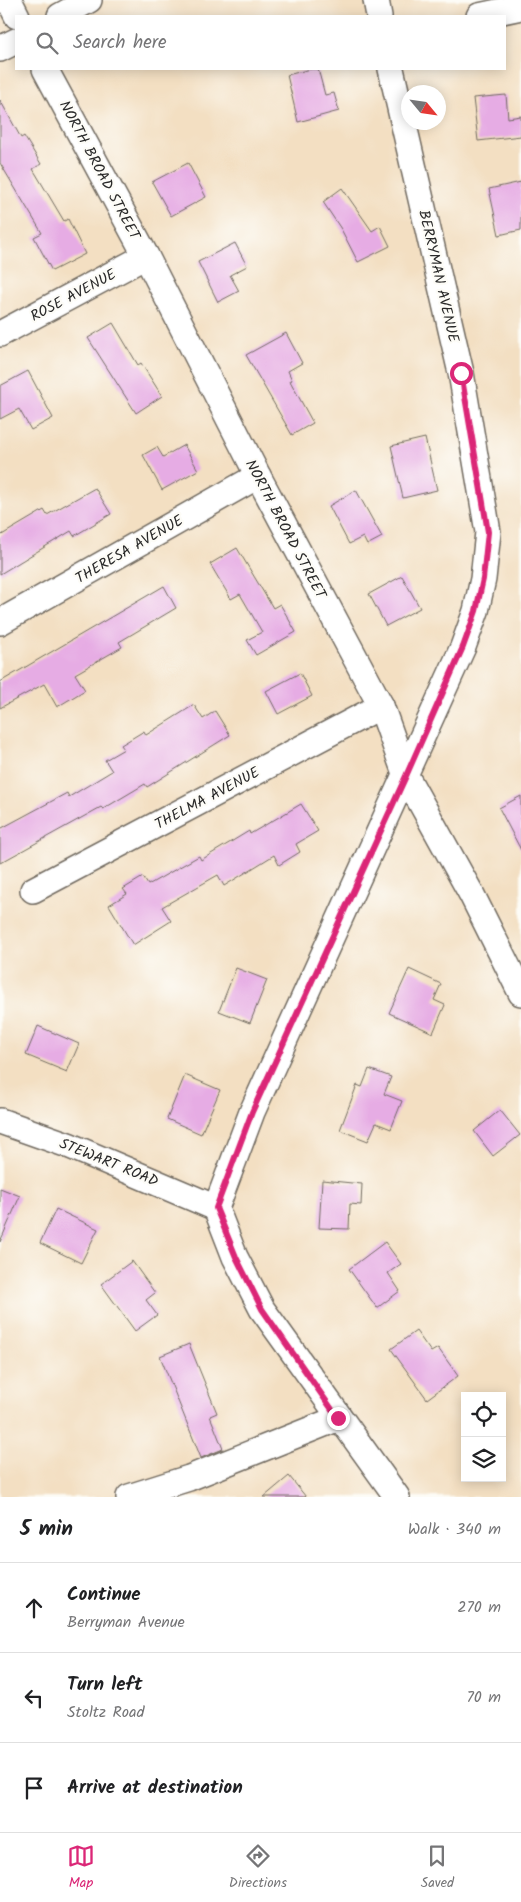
<!DOCTYPE html>
<meta charset="utf-8">
<style>
body{margin:0;font-family:Kalam,sans-serif;background:#f2f2f2;color:#202124}
.controls{position:absolute;right:15px;bottom:15px;display:grid;overflow:hidden;border-radius:0px;box-shadow:0 2px 12px #0003}
.controls button{width:45px;height:45px;display:grid;place-items:center;padding:0;border:0;border-bottom:1px solid #e0e0e0;background:#fff;color:#202124;font:25px sans-serif}
.compass{position:absolute;left:401px;top:85px;width:45px;height:45px;border-radius:50%;background:#fff;box-shadow:0 2px 12px #0003;rotate:119deg}
.stop{position:absolute;width:15px;height:15px;margin:-11px;border:4px solid #db2777;border-radius:50%;background:#fff}
.stop.end{background:#db2777;border-color:#fff;box-shadow:0 1px 5px #0008}
.list{margin:0;padding:0;list-style:none}
h2{display:flex;justify-content:space-between;align-items:center;height:65px;margin:0;padding:0 20px;font-size:21px}
h2 small{font-size:16px;font-weight:400;color:#757577}
.list li{display:grid;grid-template-columns:32px 1fr auto;gap:15px;align-items:center;box-sizing:border-box;height:90px;padding:0 20px;border-top:1px solid #e0e0e0}
.list b{display:block;font-size:19px;white-space:nowrap}
.list p{margin:0;font-size:16px;white-space:nowrap;color:#757577}
.list em{font-size:16px;font-style:normal;color:#757577}
.icon{flex:none;width:28px;height:28px;fill:none;stroke:currentColor;stroke-width:2;stroke-linecap:round;stroke-linejoin:round}
.map{position:relative;flex:none;width:521px;height:1497px;overflow:hidden}
.search{position:absolute;background:#fff;box-shadow:0 2px 12px #0003;left:15px;right:15px;top:15px;height:55px;display:flex;align-items:center;gap:12px;box-sizing:border-box;padding:0 18px;border-radius:0px;color:#757577;font-size:19px}
.sheet{height:335px;background:#fff}
nav{display:flex;justify-content:space-around;align-items:center;box-sizing:border-box;height:70px;border-top:1px solid #e0e0e0;background:#fff;font-size:14px;color:#757577}
nav a{display:grid;justify-items:center;gap:2px}
nav .on{color:#db2777}
.map>svg:first-child{display:block}
.building{fill:#e6ace4}
.lines{fill:none;stroke-linecap:round;stroke-linejoin:round}
.minor-casing{stroke:#716a60;stroke-width:28}
.minor{stroke:#fff;stroke-width:25}
.route{stroke:#db2777;stroke-width:6}
.labels{text-anchor:middle;stroke-width:4.5;stroke-linejoin:round;paint-order:stroke}
.street-label{font-size:15px;fill:#2b2b2b;stroke:#fdfcf7}
</style>
<div class="map">
<svg width="521" height="1497" viewBox="0 0 521 1497">
<rect width="100%" height="100%" fill="#fdfcf7"/>
<filter id="ink" filterUnits="userSpaceOnUse"><feTurbulence type="fractalNoise" baseFrequency=".02" numOctaves="2"/><feDisplacementMap in="SourceGraphic" scale="10" xChannelSelector="R" yChannelSelector="G"/><feConvolveMatrix kernelMatrix="1 2 1 2 8 2 1 2 1" color-interpolation-filters="sRGB"/></filter>
<filter id="wash" filterUnits="userSpaceOnUse"><feTurbulence type="fractalNoise" baseFrequency=".0096" numOctaves="4" result="noise"/><feDisplacementMap in="SourceGraphic" scale="20" xChannelSelector="R" yChannelSelector="G"/><feGaussianBlur stdDeviation="1.12" result="paint"/><feColorMatrix in="noise" values="0 0 0 0 0 0 0 0 0 0 0 0 0 0 0 0 0 1.4 0 .05"/><feComposite in="paint" operator="in"/></filter>
<g filter="url(#wash)">
<rect width="100%" height="100%" fill="#f3dfc2"/>
<g id="blocks">
<g class="building">
<path d="M 311,69 L 318,69 L 325,95 L 334,93 L 339,111 L 298,122 L 287,75 Z"/>
<path d="M 506,95 L 508,118 L 521,116 L 521,136 L 478,141 L 473,98 Z"/>
<path d="M 0,100 L 21,138 L 24,136 L 41,164 L 33,169 L 64,221 L 68,219 L 85,254 L 52,271 L 34,237 L 42,233 L 0,163 Z"/>
<path d="M 188,163 L 206,197 L 171,216 L 152,182 Z"/>
<path d="M 521,182 L 521,230 L 499,235 L 489,189 Z"/>
<path d="M 342,188 L 372,231 L 380,226 L 390,246 L 358,262 L 341,229 L 323,202 Z"/>
<path d="M 235,243 L 247,266 L 230,275 L 239,291 L 218,302 L 198,262 Z"/>
<path d="M 113,323 L 138,365 L 141,363 L 162,396 L 136,413 L 88,338 Z"/>
<path d="M 286,333 L 302,363 L 288,371 L 292,380 L 290,381 L 313,423 L 292,435 L 246,355 Z"/>
<path d="M 28,371 L 53,418 L 31,430 L 19,409 L 0,419 L 0,386 Z"/>
<path d="M 425,438 L 437,490 L 403,498 L 391,446 Z"/>
<path d="M 184,445 L 198,470 L 162,490 L 143,455 L 157,447 L 163,457 Z"/>
<path d="M 95,488 L 111,514 L 74,536 L 71,531 L 0,574 L 0,536 L 44,510 L 47,515 Z"/>
<path d="M 356,490 L 382,537 L 367,545 L 363,537 L 349,544 L 329,506 Z"/>
<path d="M 237,548 L 273,608 L 280,604 L 296,632 L 256,655 L 247,640 L 262,632 L 240,594 L 231,599 L 210,564 Z"/>
<path d="M 402,576 L 420,608 L 386,626 L 369,594 Z"/>
<path d="M 164,586 L 176,608 L 119,642 L 122,647 L 75,674 L 85,690 L 57,707 L 44,684 L 0,708 L 0,682 Z"/>
<path d="M 300,673 L 312,696 L 278,714 L 266,691 Z"/>
<path d="M 194,705 L 203,719 L 215,711 L 230,735 L 147,787 L 145,784 L 103,809 L 101,807 L 0,863 L 0,829 L 67,793 L 69,797 L 112,771 L 105,760 L 124,749 L 121,745 L 144,731 L 146,735 Z"/>
<path d="M 521,796 L 521,850 L 499,808 Z"/>
<path d="M 301,804 L 318,831 L 296,844 L 300,852 L 279,865 L 274,855 L 224,886 L 218,875 L 162,907 L 171,921 L 133,945 L 109,905 L 127,894 L 123,889 L 143,877 L 148,885 L 199,856 L 201,860 L 249,831 L 250,834 Z"/>
<path d="M 236,968 L 267,980 L 250,1023 L 219,1011 Z"/>
<path d="M 409,969 L 441,984 L 434,1000 L 445,1005 L 433,1033 L 389,1013 Z"/>
<path d="M 38,1026 L 79,1044 L 67,1072 L 26,1055 Z"/>
<path d="M 369,1069 L 391,1077 L 384,1094 L 402,1101 L 391,1129 L 376,1123 L 368,1141 L 340,1130 L 357,1085 L 362,1087 Z"/>
<path d="M 185,1075 L 220,1090 L 201,1134 L 167,1119 Z"/>
<path d="M 500,1110 L 520,1135 L 493,1156 L 474,1131 Z"/>
<path d="M 322,1180 L 362,1184 L 361,1205 L 350,1204 L 349,1229 L 319,1228 Z"/>
<path d="M 0,1188 L 20,1196 L 0,1242 Z"/>
<path d="M 56,1209 L 98,1229 L 81,1263 L 40,1243 Z"/>
<path d="M 385,1242 L 401,1264 L 388,1273 L 400,1291 L 377,1308 L 349,1269 Z"/>
<path d="M 132,1261 L 155,1293 L 146,1300 L 157,1315 L 135,1331 L 101,1284 Z"/>
<path d="M 416,1331 L 431,1352 L 438,1348 L 458,1376 L 427,1399 L 391,1349 Z"/>
<path d="M 189,1344 L 217,1413 L 210,1416 L 223,1449 L 201,1458 L 160,1356 Z"/>
<path d="M 289,1476 L 306,1497 L 264,1497 Z"/>
</g>
</g>
</g>
<g filter="url(#ink)">
<use href="#blocks" fill-opacity="0" stroke="#716a60" stroke-width="1"/>
<g class="lines">
<g class="minor-casing">
<g id="minor">
<path d="M 9,0 L 17,16"/>
<path d="M 376,0 L 379,16"/>
<path d="M 60,16 L 89,0"/>
<path d="M 479,16 L 521,7"/>
<path d="M 0,49 L 16,41"/>
<path d="M 45,69 L 146,256 L 258,476 L 381,706 L 406,776 L 472,895 L 521,993"/>
<path d="M 0,334 L 146,256"/>
<path d="M 0,622 L 258,476"/>
<path d="M 33,890 L 381,706"/>
<path d="M 0,1121 L 68,1145 L 216,1208"/>
<path d="M 216,1208 L 252,1112 L 463,647 L 476,611 L 483,579 L 488,532 L 461,373 L 391,69"/>
<path d="M 216,1208 L 235,1257 L 262,1309 L 397,1497"/>
<path d="M 129,1497 L 189,1478 L 339,1418"/>
</g>
</g>
<use href="#minor" class="minor"/>
</g>
</g>
<g class="lines" filter="url(#ink)">
<path class="route" d="M 338,1418 L 262,1309 L 236,1257 L 216,1208 L 252,1112 L 406,776 L 463,647 L 476,611 L 483,579 L 488,532 L 461,373"/>
</g>
<g class="labels">
<g class="street-label">
<text transform="translate(100 170) rotate(62)" y="5">NORTH BROAD STREET</text>
<text transform="translate(439 276) rotate(77)" y="5">BERRYMAN AVENUE</text>
<text transform="translate(73 295) rotate(-28)" y="5">ROSE AVENUE</text>
<text transform="translate(286 529) rotate(62)" y="5">NORTH BROAD STREET</text>
<text transform="translate(129 549) rotate(-30)" y="5">THERESA AVENUE</text>
<text transform="translate(207 798) rotate(-28)" y="5">THELMA AVENUE</text>
<text transform="translate(109 1162) rotate(22)" y="5">STEWART ROAD</text>
</g>
</g>
</svg>
<div class="controls">
<button><svg class="icon" aria-label="locate" viewBox="0 0 24 24"><circle cx="12" cy="12" r="6"/><path d="M12 2v4M12 18v4M2 12h4M18 12h4"/></svg></button>
<button><svg class="icon" aria-label="layers" viewBox="0 0 24 24"><path d="M12 4l9 5-9 5-9-5zM3 14l9 5 9-5"/></svg></button>
</div>
<svg class="compass" viewBox="-18 -18 36 36"><path d="M0-13l5 13h-10z" fill="#e53935"/><path d="M0 13l5-13h-10z" fill="#757577"/></svg>
<div class="stop" style="left:461px;top:373px"></div>
<div class="stop end" style="left:338px;top:1418px"></div>
<div class="search"><svg class="icon" aria-label="search" viewBox="0 0 24 24"><circle cx="10" cy="10" r="6"/><path d="M15 15l6 6"/></svg>Search here</div>
</div>
<section class="sheet">
<h2>5 min<small>Walk · 340 m</small></h2>
<ul class="list">
<li><svg class="icon" aria-label="ahead" viewBox="0 0 24 24"><path d="M12 20V5M6 11l6-6 6 6"/></svg><div><b>Continue</b><p>Berryman Avenue</p></div><em>270 m</em></li>
<li><svg class="icon" aria-label="left" viewBox="0 0 24 24"><path d="M17 20v-9H6M10 6l-5 5 5 5"/></svg><div><b>Turn left</b><p>Stoltz Road</p></div><em>70 m</em></li>
<li><svg class="icon" aria-label="arrive" viewBox="0 0 24 24"><path d="M6 21V4h12l-3 4 3 4H6"/></svg><div><b>Arrive at destination</b></div></li>
</ul>
</section>
<nav>
<a class="on"><svg class="icon" aria-label="map" viewBox="0 0 24 24"><path d="M3 6l6-2 6 2 6-2v14l-6 2-6-2-6 2zM9 4v14M15 6v14"/></svg>Map</a>
<a><svg class="icon" aria-label="directions" viewBox="0 0 24 24"><path d="M12 3l9 9-9 9-9-9zM9 14v-3h6M13 9l2 2-2 2"/></svg>Directions</a>
<a><svg class="icon" aria-label="saved" viewBox="0 0 24 24"><path d="M7 4h10v16l-5-4-5 4z"/></svg>Saved</a>
</nav>
